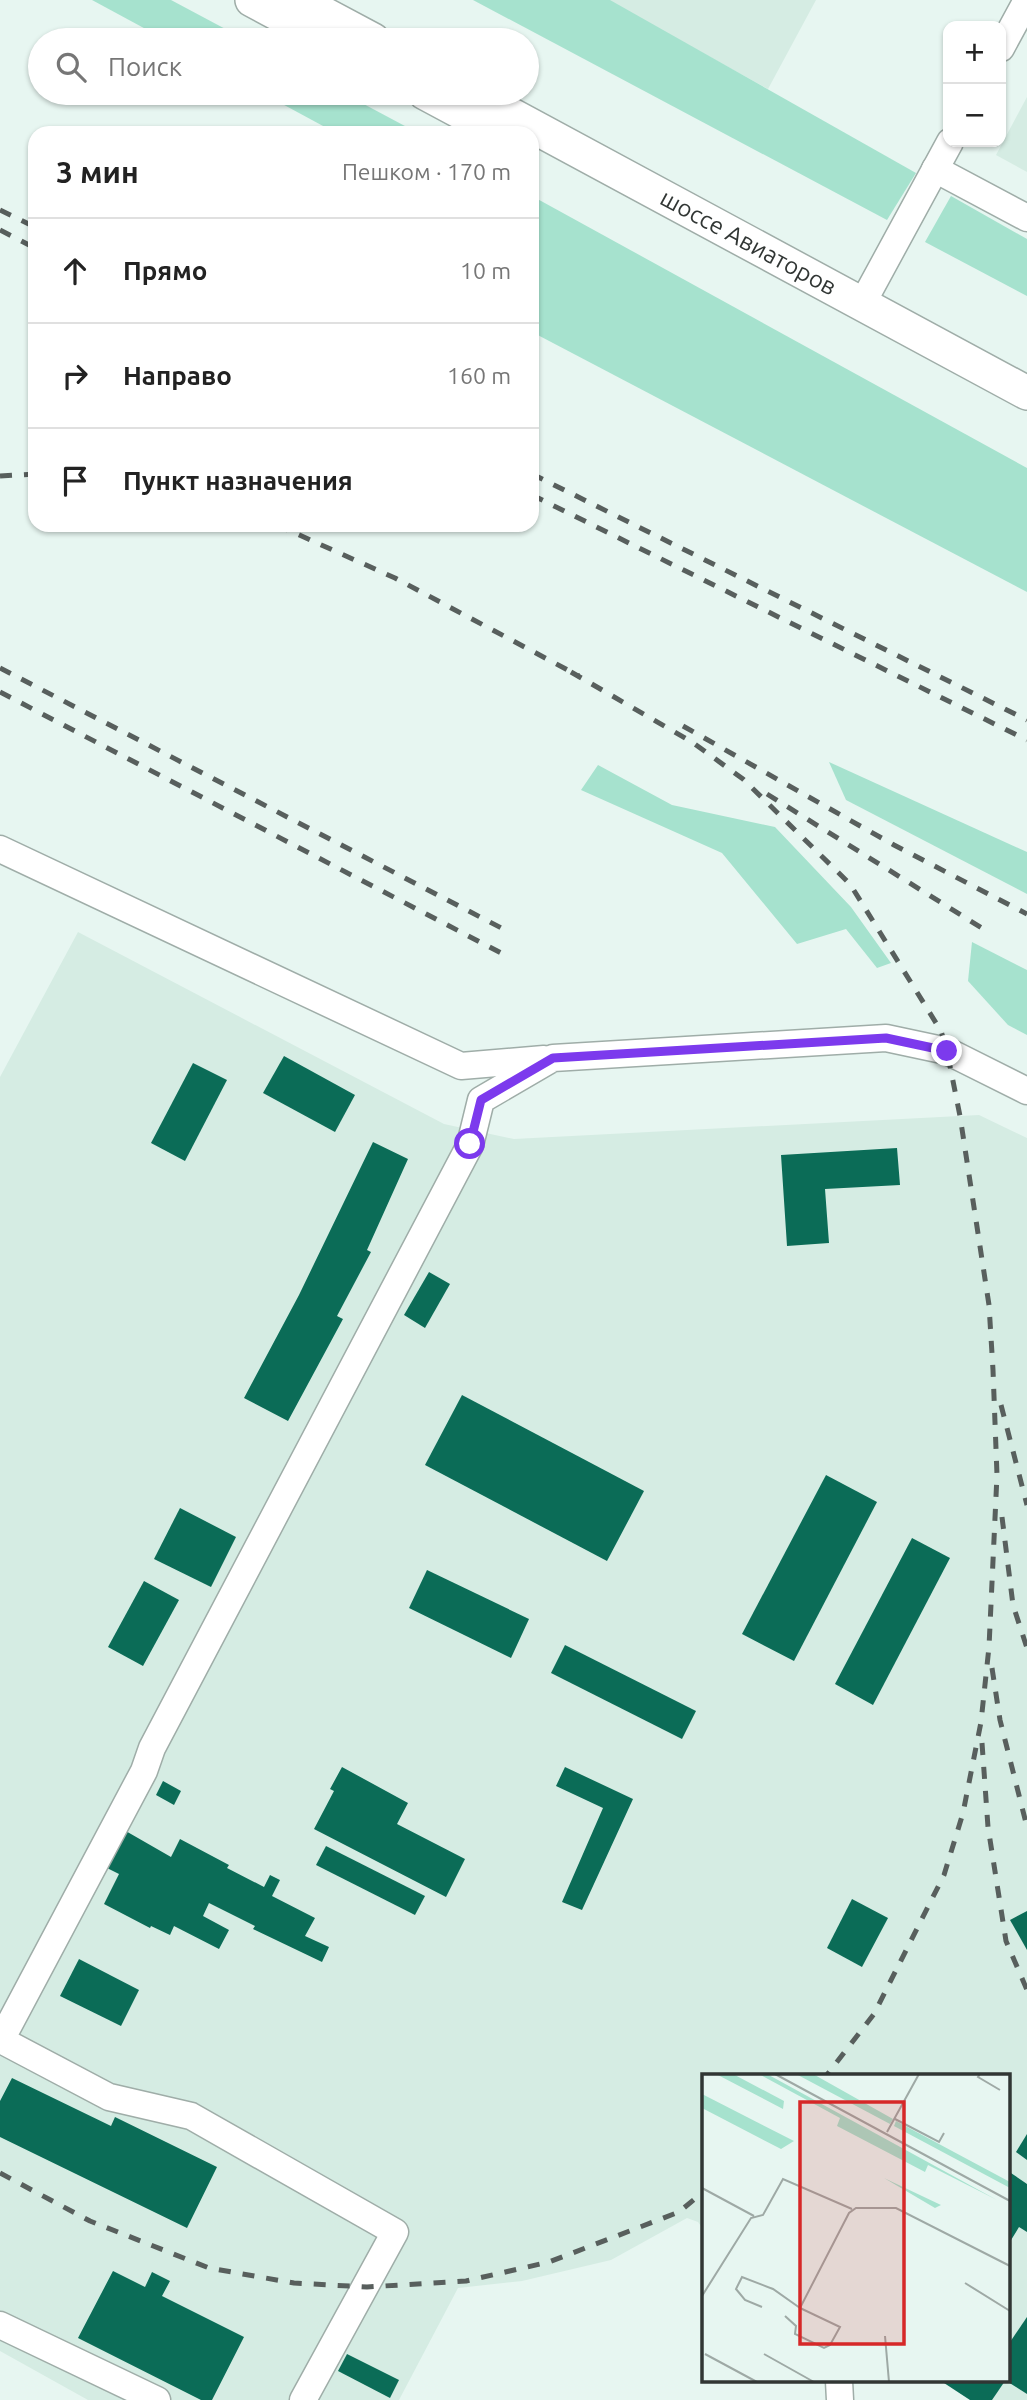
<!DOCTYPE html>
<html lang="ru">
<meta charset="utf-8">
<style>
body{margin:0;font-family:Ubuntu,sans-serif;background:#f6f6f6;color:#222}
.controls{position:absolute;right:21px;top:21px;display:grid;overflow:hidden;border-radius:14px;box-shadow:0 2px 5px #0004}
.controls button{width:63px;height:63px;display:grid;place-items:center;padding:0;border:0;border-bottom:2px solid #e0e0e0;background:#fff;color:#222;font:35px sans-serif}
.stop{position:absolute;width:21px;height:21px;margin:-16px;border:5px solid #7c3aed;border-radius:50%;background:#fff}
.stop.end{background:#7c3aed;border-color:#fff;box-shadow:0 2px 7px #0008}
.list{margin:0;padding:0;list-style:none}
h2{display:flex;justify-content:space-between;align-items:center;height:91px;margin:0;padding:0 28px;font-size:30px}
h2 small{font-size:23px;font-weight:400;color:#767676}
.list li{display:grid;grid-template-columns:46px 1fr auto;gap:21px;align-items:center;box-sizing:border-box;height:105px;padding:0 28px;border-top:2px solid #e0e0e0}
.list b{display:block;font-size:26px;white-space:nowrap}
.list em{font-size:23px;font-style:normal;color:#767676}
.icon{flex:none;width:38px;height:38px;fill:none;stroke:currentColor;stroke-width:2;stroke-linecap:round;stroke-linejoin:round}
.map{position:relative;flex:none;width:1027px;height:2400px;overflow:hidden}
.search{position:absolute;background:#fff;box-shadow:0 2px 5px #0004;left:28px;top:28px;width:511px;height:77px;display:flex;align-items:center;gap:18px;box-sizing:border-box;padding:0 24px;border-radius:38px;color:#767676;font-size:26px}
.panel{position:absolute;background:#fff;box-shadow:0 2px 5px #0004;left:28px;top:126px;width:511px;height:406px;border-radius:21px}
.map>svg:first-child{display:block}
.built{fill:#d5ece3}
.green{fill:#a6e2ce}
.building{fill:#0b6c57}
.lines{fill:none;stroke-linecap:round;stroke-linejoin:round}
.minor-casing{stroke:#9fada8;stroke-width:29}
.major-casing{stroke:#9fada8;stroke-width:36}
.minor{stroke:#fff;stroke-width:26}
.major{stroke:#fff;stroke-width:33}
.rail{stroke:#585f5d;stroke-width:5;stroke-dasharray:12 12;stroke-linecap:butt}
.route{stroke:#7c3aed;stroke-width:9}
.labels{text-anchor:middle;stroke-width:7;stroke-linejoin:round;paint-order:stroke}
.street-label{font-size:24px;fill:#313634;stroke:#fff}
.inset-road{fill:none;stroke:#9ea9a5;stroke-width:2}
.view{fill:#d62828;fill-opacity:0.15;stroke:#d62828;stroke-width:3.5}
.inset-edge{fill:none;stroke:#313634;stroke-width:3.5}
</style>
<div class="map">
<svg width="1027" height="2400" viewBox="0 0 1027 2400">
<rect width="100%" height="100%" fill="#e7f6f1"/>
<g class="built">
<path d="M 607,0 L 816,0 L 768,89 Z"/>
<path d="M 1027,97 L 1027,172 L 996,155 Z"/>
<path d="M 78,932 L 444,1124 L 514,1139 L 979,1115 L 1027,1138 L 1027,2400 L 970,2400 L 941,2381 L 1008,2381 L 1008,2076 L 703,2076 L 703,2229 L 698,2222 L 687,2218 L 611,2260 L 522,2281 L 458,2288 L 399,2400 L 88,2400 L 0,2351 L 0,1077 Z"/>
</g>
<g class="green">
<path d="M 92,0 L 171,0 L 246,40 L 166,40 Z"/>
<path d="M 473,0 L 610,0 L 916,173 L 887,220 Z"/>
<path d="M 262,93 L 343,93 L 418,133 L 336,133 Z"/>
<path d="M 532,196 L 1027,468 L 1027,592 L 532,332 Z"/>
<path d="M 951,196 L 1027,239 L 1027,296 L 925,242 Z"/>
<path d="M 829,762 L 1027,852 L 1027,894 L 846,800 Z"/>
<path d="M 598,765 L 672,805 L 775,827 L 851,907 L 891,963 L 877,968 L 846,929 L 797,944 L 722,853 L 581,790 Z"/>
<path d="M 972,942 L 1027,970 L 1027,1035 L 1008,1025 L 968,981 Z"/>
</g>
<g class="building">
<path d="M 284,1056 L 355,1095 L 335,1132 L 263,1093 Z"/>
<path d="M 193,1063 L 227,1080 L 185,1161 L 151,1143 Z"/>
<path d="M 373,1142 L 408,1159 L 367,1250 L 371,1252 L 337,1316 L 343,1319 L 288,1421 L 244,1398 L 299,1295 Z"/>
<path d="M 897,1148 L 900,1185 L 825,1189 L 829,1243 L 787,1246 L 781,1155 Z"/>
<path d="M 429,1272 L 450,1284 L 425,1328 L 404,1315 Z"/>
<path d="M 462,1395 L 644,1491 L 607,1561 L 425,1465 Z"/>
<path d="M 826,1475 L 877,1502 L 794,1661 L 742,1634 Z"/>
<path d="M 180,1508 L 236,1537 L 211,1587 L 154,1559 Z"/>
<path d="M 912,1538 L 950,1558 L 873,1705 L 835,1684 Z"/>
<path d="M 427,1570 L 529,1619 L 511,1658 L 409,1608 Z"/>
<path d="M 144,1581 L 179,1600 L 143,1666 L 108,1647 Z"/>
<path d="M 565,1645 L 696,1711 L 682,1739 L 551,1673 Z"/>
<path d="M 342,1767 L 408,1803 L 397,1824 L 465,1859 L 446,1897 L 314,1829 L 334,1791 L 330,1789 Z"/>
<path d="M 565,1767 L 633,1799 L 582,1910 L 562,1902 L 603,1808 L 556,1786 Z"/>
<path d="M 163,1781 L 181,1791 L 174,1805 L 156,1795 Z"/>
<path d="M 124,1830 L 171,1857 L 180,1839 L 229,1865 L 227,1868 L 264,1887 L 270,1875 L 280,1880 L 272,1896 L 315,1918 L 305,1936 L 329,1947 L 322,1962 L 253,1929 L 255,1926 L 209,1903 L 203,1916 L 229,1930 L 219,1949 L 174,1926 L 170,1935 L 151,1926 L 150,1928 L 104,1904 L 119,1874 L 105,1867 Z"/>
<path d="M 326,1846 L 425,1896 L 415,1915 L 316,1865 Z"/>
<path d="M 852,1899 L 888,1918 L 862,1967 L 827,1948 Z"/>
<path d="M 1027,1911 L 1027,1950 L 1010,1920 Z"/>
<path d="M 79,1959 L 139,1990 L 121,2026 L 60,1996 Z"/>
<path d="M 12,2078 L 111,2126 L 115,2117 L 217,2167 L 187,2228 L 0,2137 L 0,2101 Z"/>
<path d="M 1027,2134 L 1027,2160 L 1016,2152 Z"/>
<path d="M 1008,2171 L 1027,2184 L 1027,2232 L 1019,2227 L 1008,2245 Z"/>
<path d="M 113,2271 L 145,2287 L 152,2272 L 170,2281 L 162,2296 L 244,2337 L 212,2400 L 201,2400 L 78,2338 Z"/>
<path d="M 1027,2317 L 1027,2394 L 1008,2382 L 1008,2345 Z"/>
<path d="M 347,2354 L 399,2380 L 390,2398 L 338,2371 Z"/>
<path d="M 941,2381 L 1005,2381 L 992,2400 L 970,2400 Z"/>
</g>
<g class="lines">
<g class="minor-casing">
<g id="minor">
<path d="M 1001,48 L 1027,0"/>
<path d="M 935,169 L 1027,218"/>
<path d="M 862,304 L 950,142"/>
<path d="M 0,849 L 461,1066 L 544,1059"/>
<path d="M 0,2325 L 157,2400"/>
<path d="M 839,2381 L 840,2400"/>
<path d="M 303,2400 L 395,2232 L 191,2116 L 109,2097 L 1,2040 L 144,1771 L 152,1748 L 470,1145 L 481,1100 L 553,1058 L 886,1038 L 947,1051 L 1027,1091"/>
</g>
</g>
<g class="major-casing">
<g id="major">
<path d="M 252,0 L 321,37"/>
<path d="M 298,0 L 373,40"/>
<path d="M 425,93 L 494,130"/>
<path id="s1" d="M 471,93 L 1027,393"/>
</g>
</g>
<use href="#minor" class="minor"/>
<use href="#major" class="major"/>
<g class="rail">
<path d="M 0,210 L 35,227"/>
<path d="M 0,230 L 35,248"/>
<path d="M 532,474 L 1027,720"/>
<path d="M 0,476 L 35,474"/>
<path d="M 532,495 L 1027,740"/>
<path d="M 277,525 L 395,578 L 579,676"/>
<path d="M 0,668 L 511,933"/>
<path d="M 571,672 L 692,742 L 743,779 L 850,884 L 941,1031 L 947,1051 L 960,1116 L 989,1305 L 993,1370 L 997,1475 L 989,1647 L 981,1722 L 963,1813 L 944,1875 L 874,2014 L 826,2076"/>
<path d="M 0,692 L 503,954"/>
<path d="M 683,726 L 894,845 L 1027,914"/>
<path d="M 767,794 L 985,930"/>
<path d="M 1001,1405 L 1027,1505"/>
<path d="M 1002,1517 L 1013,1605 L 1027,1648"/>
<path d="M 992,1668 L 1000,1720 L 1027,1827"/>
<path d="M 982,1743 L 988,1827 L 1006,1941 L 1027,1990"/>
<path d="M 0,2173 L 90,2221 L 209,2268 L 294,2283 L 367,2287 L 466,2281 L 549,2262 L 679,2212 L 703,2192"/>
</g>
</g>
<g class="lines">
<path class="route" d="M 470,1144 L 481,1100 L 553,1058 L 886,1038 L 947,1051"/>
</g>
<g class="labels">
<g class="street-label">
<text dy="8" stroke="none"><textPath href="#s1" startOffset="315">шоссе Авиаторов</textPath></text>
</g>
</g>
<g transform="translate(702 2074)">
<rect width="308" height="308" fill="#e7f6f1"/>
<path d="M 14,0 L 31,0 L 82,27 L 81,35 ZM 57,0 L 65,0 L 295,126 L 226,91 L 223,98 L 135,52 L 138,44 ZM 94,0 L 111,0 L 191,45 L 188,50 ZM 0,20 L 92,67 L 79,75 L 0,34 ZM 194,47 L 308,108 L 308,114 L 192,52 ZM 182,104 L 239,131 L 233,134 Z" fill="#a6e2ce"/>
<path class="inset-road" d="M 73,0 L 308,127M 278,0 L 276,3 L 298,16M 193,45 L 237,68 L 242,59M 185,58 L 217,0M 0,114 L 52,142M 263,209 L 308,237M 0,222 L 49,144 L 61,141 L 81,105 L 150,135M 60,233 L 43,226 L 34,215 L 40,203 L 71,215 L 98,234M 83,242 L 94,252 L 93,260 L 122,274 L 128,271 L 138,253 L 98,234 L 147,139 L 154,134 L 194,134 L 308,192M 183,262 L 187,308M 3,280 L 55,308M 62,280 L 112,308"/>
<path class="view" d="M 98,28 L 202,28 L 202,270 L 98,270 Z"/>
<rect width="308" height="308" class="inset-edge"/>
</g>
</svg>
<div class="controls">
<button>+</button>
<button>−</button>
</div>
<div class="stop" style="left:470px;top:1144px"></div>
<div class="stop end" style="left:947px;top:1051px"></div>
<div class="search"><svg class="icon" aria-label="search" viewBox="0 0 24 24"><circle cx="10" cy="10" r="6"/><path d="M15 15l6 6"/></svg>Поиск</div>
<section class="panel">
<h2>3 мин<small>Пешком · 170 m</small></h2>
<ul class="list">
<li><svg class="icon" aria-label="ahead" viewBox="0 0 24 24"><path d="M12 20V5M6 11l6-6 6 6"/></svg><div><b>Прямо</b></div><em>10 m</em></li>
<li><svg class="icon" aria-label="right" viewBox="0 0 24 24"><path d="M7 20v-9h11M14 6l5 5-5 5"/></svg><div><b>Направо</b></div><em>160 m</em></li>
<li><svg class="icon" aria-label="arrive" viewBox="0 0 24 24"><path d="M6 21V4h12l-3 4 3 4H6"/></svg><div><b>Пункт назначения</b></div></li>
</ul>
</section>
</div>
